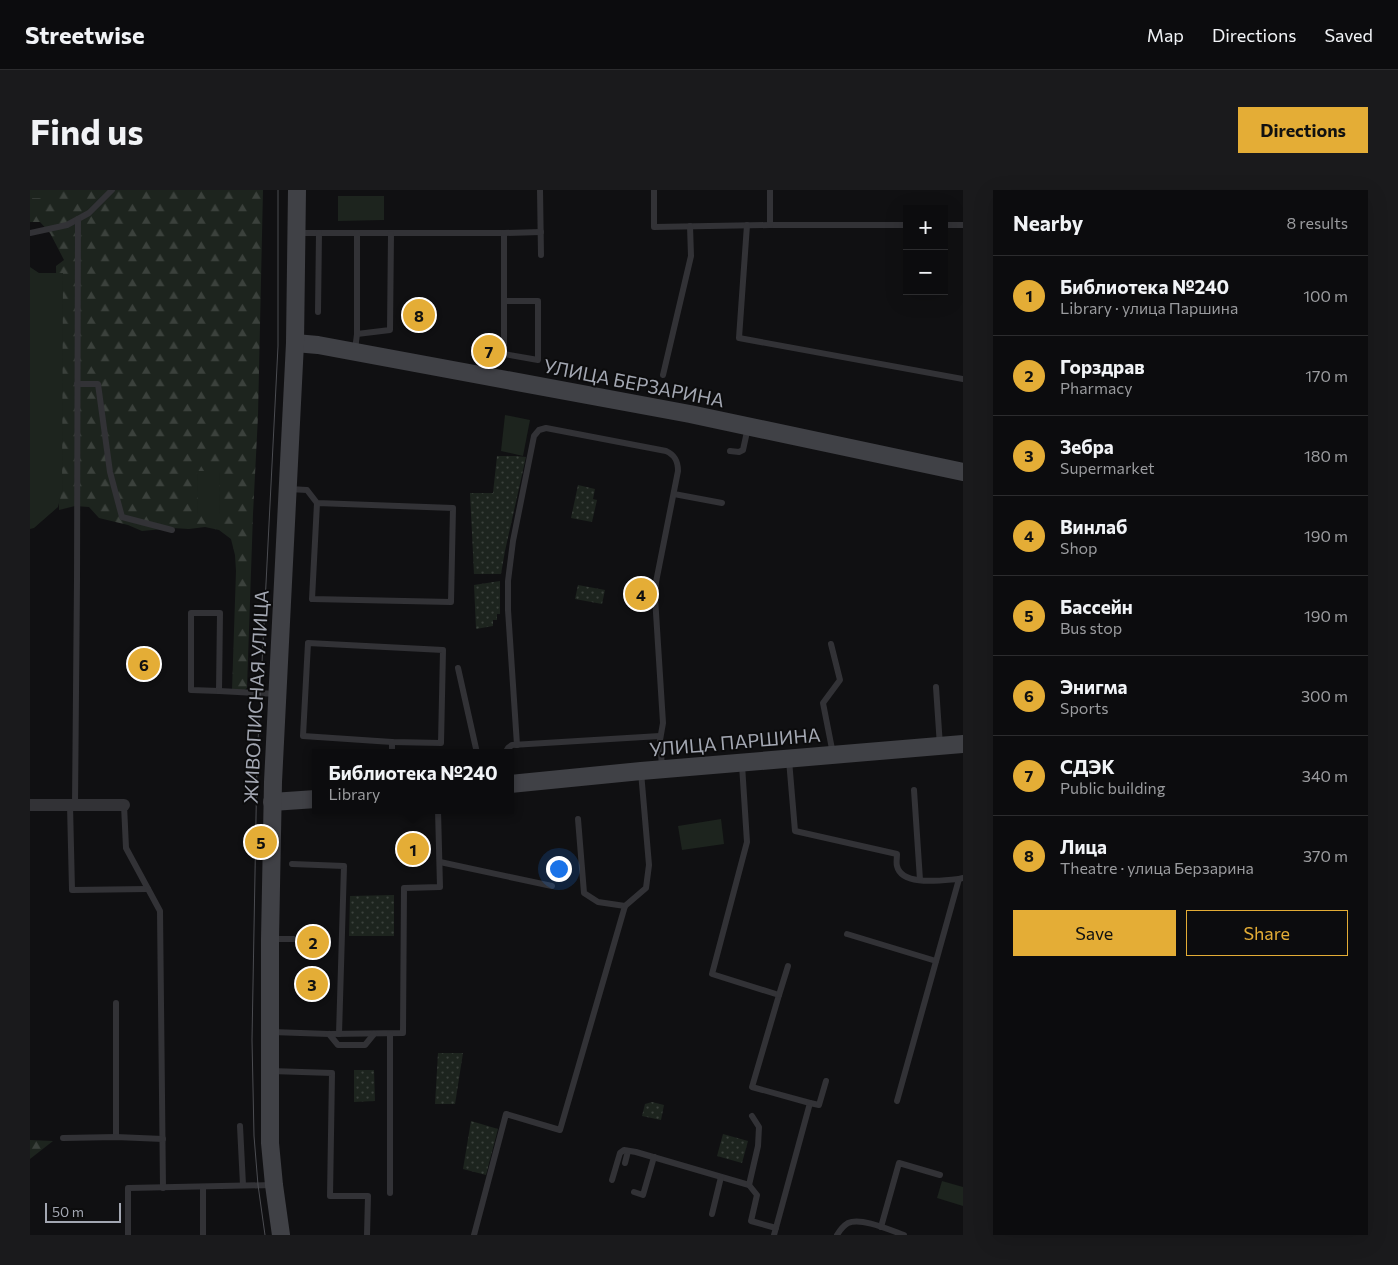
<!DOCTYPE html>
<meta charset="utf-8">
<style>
body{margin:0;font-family:Commissioner,sans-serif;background:#1a1a1c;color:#f1f3f6}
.controls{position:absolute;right:15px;top:15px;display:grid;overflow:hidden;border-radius:0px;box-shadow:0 5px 20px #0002}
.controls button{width:45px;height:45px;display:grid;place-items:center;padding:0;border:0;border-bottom:1px solid #2c2c2e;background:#0c0c0e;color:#f1f3f6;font:25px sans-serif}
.scale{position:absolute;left:15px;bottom:12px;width:76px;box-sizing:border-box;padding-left:5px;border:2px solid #a3a7b2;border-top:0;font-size:14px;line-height:18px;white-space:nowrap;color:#a3a7b2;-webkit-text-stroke:4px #0c0c0d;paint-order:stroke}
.you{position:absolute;left:528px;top:678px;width:18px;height:18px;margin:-12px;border:4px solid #fff;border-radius:50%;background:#1a73e8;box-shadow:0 0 0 8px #1a73e833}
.badge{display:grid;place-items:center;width:32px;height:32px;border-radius:50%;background:#e4ad36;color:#111;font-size:16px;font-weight:700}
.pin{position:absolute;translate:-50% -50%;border:2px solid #fff;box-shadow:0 1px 5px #0006}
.popup{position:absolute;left:282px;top:559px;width:202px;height:65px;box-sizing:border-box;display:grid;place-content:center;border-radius:0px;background:#0c0c0e;filter:drop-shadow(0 1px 4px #0005);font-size:16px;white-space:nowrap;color:#9a9b9e}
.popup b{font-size:19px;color:#f1f3f6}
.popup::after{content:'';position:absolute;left:50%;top:100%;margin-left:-10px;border:10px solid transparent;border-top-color:#0c0c0e}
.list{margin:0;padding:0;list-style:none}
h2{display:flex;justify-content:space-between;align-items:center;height:65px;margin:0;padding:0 20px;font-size:21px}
h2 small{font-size:16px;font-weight:400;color:#9a9b9e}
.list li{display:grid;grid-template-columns:32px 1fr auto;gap:15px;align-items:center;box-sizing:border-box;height:80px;padding:0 20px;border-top:1px solid #2c2c2e}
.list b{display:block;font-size:19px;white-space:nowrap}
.list p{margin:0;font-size:16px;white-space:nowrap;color:#9a9b9e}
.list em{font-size:16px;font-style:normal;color:#9a9b9e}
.actions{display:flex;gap:10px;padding:15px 20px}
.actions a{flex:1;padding:11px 0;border:1px solid #e4ad36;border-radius:0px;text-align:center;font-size:18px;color:#e4ad36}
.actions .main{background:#e4ad36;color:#111}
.map{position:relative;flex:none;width:933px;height:1045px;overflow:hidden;border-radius:0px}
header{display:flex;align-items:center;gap:30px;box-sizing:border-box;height:70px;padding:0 25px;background:#0c0c0e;border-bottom:1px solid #2c2c2e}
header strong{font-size:24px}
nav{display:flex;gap:28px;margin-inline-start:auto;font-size:18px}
.intro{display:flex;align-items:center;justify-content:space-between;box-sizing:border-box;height:120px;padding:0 30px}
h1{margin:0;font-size:35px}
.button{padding:12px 22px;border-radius:0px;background:#e4ad36;color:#111;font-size:18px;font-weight:700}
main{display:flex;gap:30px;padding:0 30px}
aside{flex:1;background:#0c0c0e;border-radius:0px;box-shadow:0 5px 20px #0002}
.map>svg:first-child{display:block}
.green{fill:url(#green-dots)}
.forest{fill:url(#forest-firs)}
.pitch{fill:#1d241e}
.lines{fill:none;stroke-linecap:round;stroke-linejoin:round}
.lane{stroke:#323236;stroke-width:6}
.street{stroke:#323236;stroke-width:12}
.secondary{stroke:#404146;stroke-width:18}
.tram{stroke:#4b4c51;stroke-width:1}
.labels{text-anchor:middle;stroke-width:4;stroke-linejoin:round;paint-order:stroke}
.street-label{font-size:19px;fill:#a3a7b2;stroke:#0c0c0d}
</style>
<header>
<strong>Streetwise</strong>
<nav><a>Map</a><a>Directions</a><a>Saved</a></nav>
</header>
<div class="intro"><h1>Find us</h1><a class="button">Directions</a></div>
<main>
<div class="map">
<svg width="933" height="1045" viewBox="0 0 933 1045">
<defs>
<pattern id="green-dots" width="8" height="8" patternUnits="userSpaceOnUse" patternTransform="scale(1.25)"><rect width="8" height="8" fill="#1d241e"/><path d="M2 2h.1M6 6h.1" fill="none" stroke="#3b413c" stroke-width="1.8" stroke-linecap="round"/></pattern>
<pattern id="forest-firs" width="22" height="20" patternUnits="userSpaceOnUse" patternTransform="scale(1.25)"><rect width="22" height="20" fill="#1d241e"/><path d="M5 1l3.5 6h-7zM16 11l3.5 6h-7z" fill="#3b413c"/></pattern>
</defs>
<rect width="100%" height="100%" fill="#101012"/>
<g class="green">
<path d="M 467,266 L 487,266 L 496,267 L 475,361 L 471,384 L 444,384 L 440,303 L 463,303 Z"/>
<path d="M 548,295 L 565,299 L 563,309 L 567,310 L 562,332 L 541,328 Z"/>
<path d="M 470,391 L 470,424 L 467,424 L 467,430 L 463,430 L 463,436 L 446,439 L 444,395 Z"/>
<path d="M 548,395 L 575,400 L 572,414 L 545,409 Z"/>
<path d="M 364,705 L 364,746 L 319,746 L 320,706 Z"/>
<path d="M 408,863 L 433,863 L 425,914 L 405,914 Z"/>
<path d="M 324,880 L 344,880 L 345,911 L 324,912 Z"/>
<path d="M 622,912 L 634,915 L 631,930 L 612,926 L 615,914 Z"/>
<path d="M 441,931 L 468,939 L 456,985 L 433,979 Z"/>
<path d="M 693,944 L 718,951 L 712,973 L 687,966 Z"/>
</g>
<g class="forest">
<path d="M 13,0 L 233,0 L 228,226 L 223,324 L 217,498 L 211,503 L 202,500 L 206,381 L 205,365 L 201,349 L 189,340 L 175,337 L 159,339 L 143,338 L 112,341 L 98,335 L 69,328 L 59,317 L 45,316 L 29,320 L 26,76 L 34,70 L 20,43 L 10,32 L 0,32 L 0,8 L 13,8 Z"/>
<path d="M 0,950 L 23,951 L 0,969 Z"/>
</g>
<g class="pitch">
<rect x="0" y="0" width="13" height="8"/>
<path d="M 308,6 L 354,6 L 354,30 L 308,31 Z"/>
<path d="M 0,77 L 9,83 L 33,83 L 32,301 L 28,317 L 4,338 L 0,339 Z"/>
<path d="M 475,225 L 500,230 L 493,266 L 471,261 Z"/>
<path d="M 167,281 L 189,281 L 190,325 L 168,325 Z"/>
<path d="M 691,629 L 694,654 L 652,660 L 648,636 Z"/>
<path d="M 912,991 L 933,997 L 933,1016 L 907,1008 Z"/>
</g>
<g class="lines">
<g class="lane">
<path d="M 510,0 L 511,65"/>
<path d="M 624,0 L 624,37 L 740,35 L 877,35"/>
<path d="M 740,0 L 740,35"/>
<path d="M 717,35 L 709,148 L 933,189"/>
<path d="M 914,35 L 933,35"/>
<path d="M 0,43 L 37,35 L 59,23 L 82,0"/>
<path d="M 267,43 L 474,43 L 474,164 L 508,170 L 508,111 L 475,111"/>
<path d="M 474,43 L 511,42"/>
<path d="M 288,122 L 289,43"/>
<path d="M 327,144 L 360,140 L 361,44"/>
<path d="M 325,160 L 327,144 L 327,43"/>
<path d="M 633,185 L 661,66 L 660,36"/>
<path d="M 47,194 L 68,194 L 80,282 L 92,327 L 142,340"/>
<path d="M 700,261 L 709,262 L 713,260 L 718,237"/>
<path d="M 259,299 L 277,300 L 287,313 L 282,409 L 421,412 L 423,318 L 287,313"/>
<path d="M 644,304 L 692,313"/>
<path d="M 161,423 L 190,423 L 189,501 L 161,500 Z"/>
<path d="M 278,453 L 413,460 L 411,553 L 362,552 L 273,546 Z"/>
<path d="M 801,454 L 810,490 L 793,513 L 803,564"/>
<path d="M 428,478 L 447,563"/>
<path d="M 906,497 L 910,556"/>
<path d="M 189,501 L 246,504"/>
<path d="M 362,552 L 362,563"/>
<path d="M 487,555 L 478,420 L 478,391 L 483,351 L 504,246 L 509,240 L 516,238 L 636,261 C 645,265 648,271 648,281 L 626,392 L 625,407 L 633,533 L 630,550 L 632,577"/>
<path d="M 475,563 L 478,558 L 482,555 L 630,546"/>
<path d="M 759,570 L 765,641 L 867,664 C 867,668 866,673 867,676 C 872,697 913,690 929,689"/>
<path d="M 712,575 L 717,652 L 682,784 L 749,805 L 722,897 L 780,913 L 744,1045"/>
<path d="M 884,600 L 890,690"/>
<path d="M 40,615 L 42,700 L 118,699"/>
<path d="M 45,615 L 47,390 L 48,29"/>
<path d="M 94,615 L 96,658 L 130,721 L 133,998"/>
<path d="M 548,629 L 554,703 L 568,712 L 595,716"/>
<path d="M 410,672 L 522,696"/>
<path d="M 262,674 L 314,676 L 309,844"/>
<path d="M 817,744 L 906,771"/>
<path d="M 242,749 L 264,749"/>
<path d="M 749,805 L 758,776"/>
<path d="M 86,813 L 86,947"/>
<path d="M 242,842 L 299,844 L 373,843 L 374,698 L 410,697 L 408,620"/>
<path d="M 299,844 L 308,855 L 335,855 L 344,844"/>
<path d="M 360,844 L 360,1003"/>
<path d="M 241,881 L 302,883 L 300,1006 L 338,1006 L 337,1045"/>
<path d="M 867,911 L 929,689 L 933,688"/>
<path d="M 780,913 L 789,915 L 796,891"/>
<path d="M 210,936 L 213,995"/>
<path d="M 33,948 L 86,947 L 133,949"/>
<path d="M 595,973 L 598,961"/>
<path d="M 582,990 L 590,963 L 594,960 L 606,962 L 719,995 L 727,1005 L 721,1031 L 746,1038"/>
<path d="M 719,995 L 728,956 L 729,937 L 722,926"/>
<path d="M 604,1002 L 613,1005 L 624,967"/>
<path d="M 682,1024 L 691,987"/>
<path d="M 851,1037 L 869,973 L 910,985"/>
<path d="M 98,1045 L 98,998 L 243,995"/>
<path d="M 173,1045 L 173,997"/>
<path d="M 444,1045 L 476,924 L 530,940 L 595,716 L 616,698 L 619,675 L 611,582"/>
<path d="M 807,1045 C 810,1040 813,1036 818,1033 C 831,1027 860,1040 874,1045"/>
</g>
<path class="street" d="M 0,615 L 94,615"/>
<g class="secondary">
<path d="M 265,153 L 288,155 L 660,224 L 933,282"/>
<path d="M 480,594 L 611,581 L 933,554"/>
<path d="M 242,612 L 286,609"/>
<path d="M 251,1045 L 244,995 L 240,953 L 240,749 L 243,592 L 265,153 L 267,0"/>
</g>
<path class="tram" d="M 235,1045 L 228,995 L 224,946 L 222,850 L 227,572 L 248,156 L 248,0"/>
</g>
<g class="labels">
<g class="street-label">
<text transform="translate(604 193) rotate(11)" y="7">УЛИЦА БЕРЗАРИНА</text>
<text transform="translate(226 507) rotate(-87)" y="7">ЖИВОПИСНАЯ УЛИЦА</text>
<text transform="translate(705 552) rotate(-5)" y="7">УЛИЦА ПАРШИНА</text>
</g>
</g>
</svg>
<div class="controls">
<button>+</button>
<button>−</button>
</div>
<div class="scale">50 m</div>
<div class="you"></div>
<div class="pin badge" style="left:383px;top:659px">1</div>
<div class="popup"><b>Библиотека №240</b>Library</div>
<div class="pin badge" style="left:283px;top:752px">2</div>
<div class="pin badge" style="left:282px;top:794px">3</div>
<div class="pin badge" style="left:611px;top:404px">4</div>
<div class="pin badge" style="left:231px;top:652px">5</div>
<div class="pin badge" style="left:114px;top:474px">6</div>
<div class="pin badge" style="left:459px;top:161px">7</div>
<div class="pin badge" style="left:389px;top:125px">8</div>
</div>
<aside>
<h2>Nearby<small>8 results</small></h2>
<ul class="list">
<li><span class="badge">1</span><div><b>Библиотека №240</b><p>Library · улица Паршина</p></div><em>100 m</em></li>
<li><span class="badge">2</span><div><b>Горздрав</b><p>Pharmacy</p></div><em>170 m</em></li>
<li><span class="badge">3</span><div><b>Зебра</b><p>Supermarket</p></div><em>180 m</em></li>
<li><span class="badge">4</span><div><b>Винлаб</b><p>Shop</p></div><em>190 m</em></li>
<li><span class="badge">5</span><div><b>Бассейн</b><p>Bus stop</p></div><em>190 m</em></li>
<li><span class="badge">6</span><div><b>Энигма</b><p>Sports</p></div><em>300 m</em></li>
<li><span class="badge">7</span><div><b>СДЭК</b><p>Public building</p></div><em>340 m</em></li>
<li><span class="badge">8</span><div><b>Лица</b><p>Theatre · улица Берзарина</p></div><em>370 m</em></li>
</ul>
<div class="actions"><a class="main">Save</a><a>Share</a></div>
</aside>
</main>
